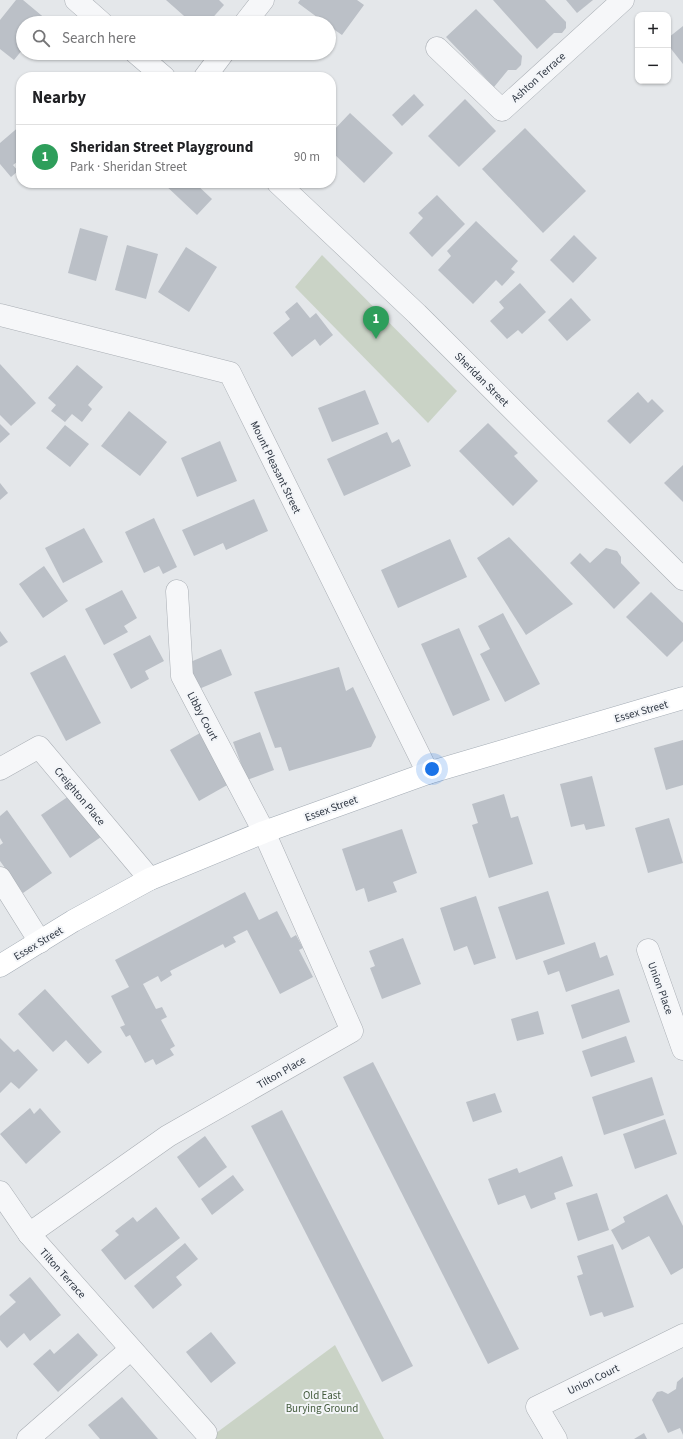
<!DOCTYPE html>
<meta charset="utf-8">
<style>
body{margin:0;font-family:"Source Sans 3",sans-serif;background:#f6f6f6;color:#202124}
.controls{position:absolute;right:12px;top:12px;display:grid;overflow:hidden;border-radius:8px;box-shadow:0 1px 3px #0004}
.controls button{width:36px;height:36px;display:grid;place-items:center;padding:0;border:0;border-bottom:1px solid #e0e0e0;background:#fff;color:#202124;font:20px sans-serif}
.you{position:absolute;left:432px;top:769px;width:14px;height:14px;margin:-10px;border:3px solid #fff;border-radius:50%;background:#1a73e8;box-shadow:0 0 0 6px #1a73e833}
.badge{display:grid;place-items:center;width:26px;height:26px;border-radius:50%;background:#2563eb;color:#fff;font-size:13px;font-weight:700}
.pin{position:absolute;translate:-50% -33px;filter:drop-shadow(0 1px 2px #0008)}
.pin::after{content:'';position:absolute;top:21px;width:14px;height:12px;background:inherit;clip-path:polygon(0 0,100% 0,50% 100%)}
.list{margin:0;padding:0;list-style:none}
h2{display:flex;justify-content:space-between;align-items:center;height:52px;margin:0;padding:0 16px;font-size:17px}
h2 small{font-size:13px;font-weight:400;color:#757577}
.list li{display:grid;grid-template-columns:26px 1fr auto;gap:12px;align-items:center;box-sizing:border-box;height:64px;padding:0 16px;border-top:1px solid #e0e0e0}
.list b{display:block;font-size:15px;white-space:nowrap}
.list p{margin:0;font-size:13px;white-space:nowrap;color:#757577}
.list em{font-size:13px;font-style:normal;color:#757577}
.icon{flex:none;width:22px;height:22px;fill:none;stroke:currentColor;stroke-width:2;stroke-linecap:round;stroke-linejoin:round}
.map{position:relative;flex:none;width:683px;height:1439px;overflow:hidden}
.search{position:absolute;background:#fff;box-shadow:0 1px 3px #0004;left:16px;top:16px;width:320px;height:44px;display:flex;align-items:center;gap:10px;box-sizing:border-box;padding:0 14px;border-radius:22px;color:#757577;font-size:15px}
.panel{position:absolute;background:#fff;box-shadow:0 1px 3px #0004;left:16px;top:72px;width:320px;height:116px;border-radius:16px}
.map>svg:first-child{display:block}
.green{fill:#cad3c6}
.building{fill:#bbc0c7}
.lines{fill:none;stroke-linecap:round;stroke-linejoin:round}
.minor-casing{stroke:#a9aeb4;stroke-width:23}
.major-casing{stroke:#a4acb5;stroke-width:23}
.minor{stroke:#f6f7f9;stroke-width:22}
.major{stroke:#fff;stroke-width:22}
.labels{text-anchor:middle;stroke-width:4;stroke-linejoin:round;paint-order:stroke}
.street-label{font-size:11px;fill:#2d3541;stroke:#f3f5f8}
.park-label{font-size:11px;fill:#435b3c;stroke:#f3f5f8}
</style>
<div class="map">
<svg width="683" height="1439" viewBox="0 0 683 1439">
<rect width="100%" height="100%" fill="#e4e7ea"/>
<g class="green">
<path d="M 322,255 L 457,391 L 428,423 L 295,287 Z"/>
<path d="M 335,1345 L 384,1439 L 208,1439 Z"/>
</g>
<g class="building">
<path d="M 16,0 L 23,0 L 47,20 L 44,23 L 23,23 L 23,49 L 14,60 L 0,49 L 0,20 Z"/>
<path d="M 166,0 L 219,0 L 224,5 L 208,23 L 192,23 Z"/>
<path d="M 300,0 L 357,0 L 364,5 L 342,35 L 329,26 L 329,23 L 325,23 L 298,3 Z"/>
<path d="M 493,0 L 545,0 L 566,22 L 566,28 L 562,33 L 554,33 L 537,49 Z"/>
<path d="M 566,0 L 593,0 L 577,13 Z"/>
<path d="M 476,9 L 522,56 L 521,65 L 516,70 L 508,70 L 494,87 L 446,37 Z"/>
<path d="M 683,26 L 683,64 L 668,45 L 668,38 Z"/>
<path d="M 414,94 L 424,105 L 402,126 L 392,115 Z"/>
<path d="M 465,99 L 496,131 L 459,167 L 428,136 Z"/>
<path d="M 350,113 L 393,153 L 364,183 L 331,151 L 331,133 Z"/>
<path d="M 21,125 L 21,159 L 13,165 L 18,171 L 11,177 L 0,164 L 0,143 Z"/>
<path d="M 525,128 L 586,191 L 543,233 L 482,169 Z"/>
<path d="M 163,183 L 195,183 L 212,199 L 197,215 Z"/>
<path d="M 437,195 L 465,224 L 432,257 L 409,233 L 423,218 L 418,213 Z"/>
<path d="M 476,221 L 518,261 L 511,269 L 515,272 L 502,286 L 496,280 L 473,304 L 438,270 L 451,256 L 447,251 Z"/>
<path d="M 80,228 L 108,236 L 96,281 L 68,273 Z"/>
<path d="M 574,235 L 597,258 L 573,283 L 550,260 Z"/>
<path d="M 127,245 L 158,254 L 146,299 L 115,290 Z"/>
<path d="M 186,247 L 217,267 L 189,312 L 158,292 Z"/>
<path d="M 520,283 L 546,312 L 522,334 L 518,330 L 507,339 L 490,321 L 504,308 L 499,302 Z"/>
<path d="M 571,298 L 591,320 L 567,341 L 548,320 Z"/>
<path d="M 297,302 L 310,318 L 316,313 L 333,335 L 320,346 L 315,339 L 292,357 L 273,333 L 290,319 L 285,312 Z"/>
<path d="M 0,364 L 36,403 L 11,426 L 0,415 Z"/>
<path d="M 77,365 L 103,387 L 88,405 L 92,409 L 82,422 L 72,414 L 65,422 L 51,411 L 56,405 L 48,398 Z"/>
<path d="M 365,390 L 379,424 L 332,442 L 318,408 Z"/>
<path d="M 638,392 L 648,403 L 652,399 L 664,411 L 630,444 L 607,421 Z"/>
<path d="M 129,411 L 167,442 L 140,476 L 101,446 Z"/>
<path d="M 488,423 L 518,453 L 514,456 L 538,481 L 513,506 L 459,451 Z"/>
<path d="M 0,424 L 10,434 L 0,443 Z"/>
<path d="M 65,425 L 89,444 L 70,467 L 46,448 Z"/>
<path d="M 387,432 L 392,443 L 399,439 L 411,466 L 344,496 L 327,459 Z"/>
<path d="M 220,441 L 237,481 L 197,497 L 181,458 Z"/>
<path d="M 683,465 L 683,502 L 664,483 Z"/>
<path d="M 0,483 L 8,493 L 0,500 Z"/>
<path d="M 254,499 L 268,531 L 226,550 L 223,543 L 194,556 L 182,530 Z"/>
<path d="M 154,518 L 177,567 L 163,574 L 159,566 L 144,573 L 125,532 Z"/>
<path d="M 84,528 L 103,562 L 63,583 L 45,548 Z"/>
<path d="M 509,537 L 573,604 L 526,635 L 477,558 Z"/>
<path d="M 450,539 L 467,577 L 398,608 L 381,570 Z"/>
<path d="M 606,548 L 617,551 L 621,557 L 621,563 L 640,583 L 614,609 L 570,563 L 580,553 L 590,563 Z"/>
<path d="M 44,566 L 68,601 L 43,618 L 19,584 Z"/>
<path d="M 122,590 L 137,618 L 124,626 L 128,632 L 104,645 L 85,609 Z"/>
<path d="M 651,592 L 683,623 L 683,641 L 667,657 L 626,617 Z"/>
<path d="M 503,613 L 540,684 L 505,702 L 480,654 L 490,649 L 478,626 Z"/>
<path d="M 459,628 L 490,700 L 453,716 L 421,644 Z"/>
<path d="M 0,631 L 8,642 L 0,647 Z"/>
<path d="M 150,635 L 164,661 L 145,671 L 149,679 L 131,689 L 113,654 Z"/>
<path d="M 221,649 L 232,675 L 199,689 L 188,663 Z"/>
<path d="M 65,655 L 101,723 L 66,741 L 30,673 Z"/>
<path d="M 339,667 L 346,691 L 353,687 L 376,737 L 371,747 L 289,771 L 281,747 L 275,748 L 254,692 Z"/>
<path d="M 260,732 L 274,770 L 247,780 L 233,742 Z"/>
<path d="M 200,733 L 229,784 L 199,801 L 170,750 Z"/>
<path d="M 683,740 L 683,785 L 666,790 L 654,748 Z"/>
<path d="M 592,776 L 605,826 L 586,830 L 584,824 L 571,827 L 560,784 Z"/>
<path d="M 72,794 L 101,837 L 70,858 L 41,815 Z"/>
<path d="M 504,794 L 511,818 L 518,816 L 533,864 L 489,878 L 472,825 L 478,823 L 472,804 Z"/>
<path d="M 7,810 L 52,873 L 23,893 L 0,861 L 0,845 L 3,843 L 0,838 L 0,816 Z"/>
<path d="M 669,818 L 683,863 L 648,873 L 635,828 Z"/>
<path d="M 402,829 L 417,873 L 393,882 L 397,892 L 368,902 L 364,888 L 356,891 L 342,849 Z"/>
<path d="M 548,891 L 565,944 L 516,960 L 498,907 Z"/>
<path d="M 245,892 L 259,920 L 277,911 L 291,938 L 296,935 L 303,948 L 299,950 L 313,977 L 280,994 L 247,930 L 233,937 L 236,942 L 225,948 L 223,944 L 170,971 L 172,975 L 161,982 L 158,976 L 143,984 L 156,1009 L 162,1007 L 167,1017 L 161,1020 L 175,1046 L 170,1049 L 174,1055 L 156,1065 L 153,1059 L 145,1063 L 130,1035 L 126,1037 L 120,1027 L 125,1025 L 111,996 L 129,987 L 115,960 Z"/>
<path d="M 476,896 L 496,958 L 474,965 L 467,946 L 454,951 L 440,908 Z"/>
<path d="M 403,938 L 421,984 L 382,999 L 370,968 L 375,966 L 369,951 Z"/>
<path d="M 595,942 L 600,958 L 607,955 L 614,975 L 566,992 L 559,971 L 548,975 L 543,961 Z"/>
<path d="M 45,989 L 102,1052 L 88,1064 L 66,1040 L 53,1052 L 18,1014 Z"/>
<path d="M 619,989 L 630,1022 L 582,1039 L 571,1005 Z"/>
<path d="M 538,1011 L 544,1034 L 517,1041 L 511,1019 Z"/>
<path d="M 626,1036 L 635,1062 L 591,1077 L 582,1051 Z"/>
<path d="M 0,1038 L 14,1052 L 18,1049 L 38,1070 L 19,1089 L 11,1082 L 0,1093 Z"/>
<path d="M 373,1062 L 519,1349 L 488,1364 L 343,1077 Z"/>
<path d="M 652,1077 L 664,1115 L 604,1135 L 592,1097 Z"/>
<path d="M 495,1093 L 502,1112 L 473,1122 L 466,1102 Z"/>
<path d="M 30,1108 L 34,1114 L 40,1108 L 61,1132 L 26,1164 L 0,1134 Z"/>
<path d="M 282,1110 L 413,1366 L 382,1382 L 251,1126 Z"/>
<path d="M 665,1119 L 677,1154 L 635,1169 L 623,1134 Z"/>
<path d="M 205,1136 L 227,1167 L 199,1188 L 177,1157 Z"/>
<path d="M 562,1156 L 573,1186 L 554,1193 L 556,1199 L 531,1209 L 525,1195 L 498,1205 L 488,1179 L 517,1168 L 519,1173 Z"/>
<path d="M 233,1175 L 244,1190 L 212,1215 L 201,1199 Z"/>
<path d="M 597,1193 L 609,1230 L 578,1241 L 566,1203 Z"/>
<path d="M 667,1194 L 683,1226 L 683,1268 L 671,1275 L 649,1236 L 622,1250 L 611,1230 L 625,1222 L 623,1217 Z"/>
<path d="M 156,1207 L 180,1238 L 125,1280 L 101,1250 L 119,1235 L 115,1231 L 133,1217 L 137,1222 Z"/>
<path d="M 185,1243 L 198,1259 L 176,1277 L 182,1285 L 153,1309 L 134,1286 Z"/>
<path d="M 613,1244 L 634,1307 L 604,1317 L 602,1312 L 590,1316 L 577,1276 L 583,1274 L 577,1256 Z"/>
<path d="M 30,1277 L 61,1315 L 30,1341 L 24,1333 L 7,1348 L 0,1340 L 0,1316 L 16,1302 L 9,1295 Z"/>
<path d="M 211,1332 L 236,1363 L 211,1383 L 186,1352 Z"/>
<path d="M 78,1333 L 98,1355 L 58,1392 L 33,1364 L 50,1349 L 54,1354 Z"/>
<path d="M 683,1377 L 683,1435 L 680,1428 L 668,1433 L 652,1400 L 657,1392 L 662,1391 L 668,1394 L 676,1389 L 677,1382 Z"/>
<path d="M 122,1397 L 158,1439 L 100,1439 L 88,1425 Z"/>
<path d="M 644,1433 L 647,1439 L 634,1439 Z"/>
</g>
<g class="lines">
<g class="minor-casing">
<g id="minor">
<path d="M 76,0 L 102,23"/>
<path d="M 245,23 L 263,0"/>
<path d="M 437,48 L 502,110 L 623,0"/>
<path d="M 136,53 L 164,77"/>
<path d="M 205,77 L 223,53"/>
<path d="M 278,183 L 417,314 L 683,579"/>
<path d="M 0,315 L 230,373 L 428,773"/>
<path d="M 0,769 L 39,747 L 150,879"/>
<path d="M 0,878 L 40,942"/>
<path d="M 648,950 L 683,1049"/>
<path d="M 0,1192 L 29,1234 L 206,1433"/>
<path d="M 29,1234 L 168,1136 L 352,1031 L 264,832 L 182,676 L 177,591"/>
<path d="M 28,1439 L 131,1349"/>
<path d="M 556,1439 L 537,1407 L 683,1335"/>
</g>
</g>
<g class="major-casing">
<path id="major" d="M 0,966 L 73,921 L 150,879 L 264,832 L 428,773 L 683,698"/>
</g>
<use href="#minor" class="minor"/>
<use href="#major" class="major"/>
</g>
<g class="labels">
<g class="street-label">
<text transform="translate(538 77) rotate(-42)" y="4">Ashton Terrace</text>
<text transform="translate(482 379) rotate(45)" y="4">Sheridan Street</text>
<text transform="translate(276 467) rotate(64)" y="4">Mount Pleasant Street</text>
<text transform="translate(641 711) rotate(-16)" y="4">Essex Street</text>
<text transform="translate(203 716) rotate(62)" y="4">Libby Court</text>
<text transform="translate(80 796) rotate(50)" y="4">Creighton Place</text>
<text transform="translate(331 808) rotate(-20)" y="4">Essex Street</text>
<text transform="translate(38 943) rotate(-31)" y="4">Essex Street</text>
<text transform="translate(661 988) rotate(70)" y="4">Union Place</text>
<text transform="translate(281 1072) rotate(-30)" y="4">Tilton Place</text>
<text transform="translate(63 1273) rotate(48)" y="4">Tilton Terrace</text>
<text transform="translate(593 1379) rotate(-26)" y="4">Union Court</text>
</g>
<g class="park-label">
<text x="322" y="1399">Old East<tspan x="322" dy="13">Burying Ground</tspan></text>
</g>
</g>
</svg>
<div class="controls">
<button>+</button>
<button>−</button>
</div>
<div class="you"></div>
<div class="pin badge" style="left:376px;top:339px;background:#2e9e5b">1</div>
<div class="search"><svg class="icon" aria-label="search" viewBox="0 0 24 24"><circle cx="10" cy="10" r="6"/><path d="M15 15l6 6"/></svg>Search here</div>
<section class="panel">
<h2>Nearby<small></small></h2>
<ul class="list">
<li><span class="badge" style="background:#2e9e5b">1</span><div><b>Sheridan Street Playground</b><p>Park · Sheridan Street</p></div><em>90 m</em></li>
</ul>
</section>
</div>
